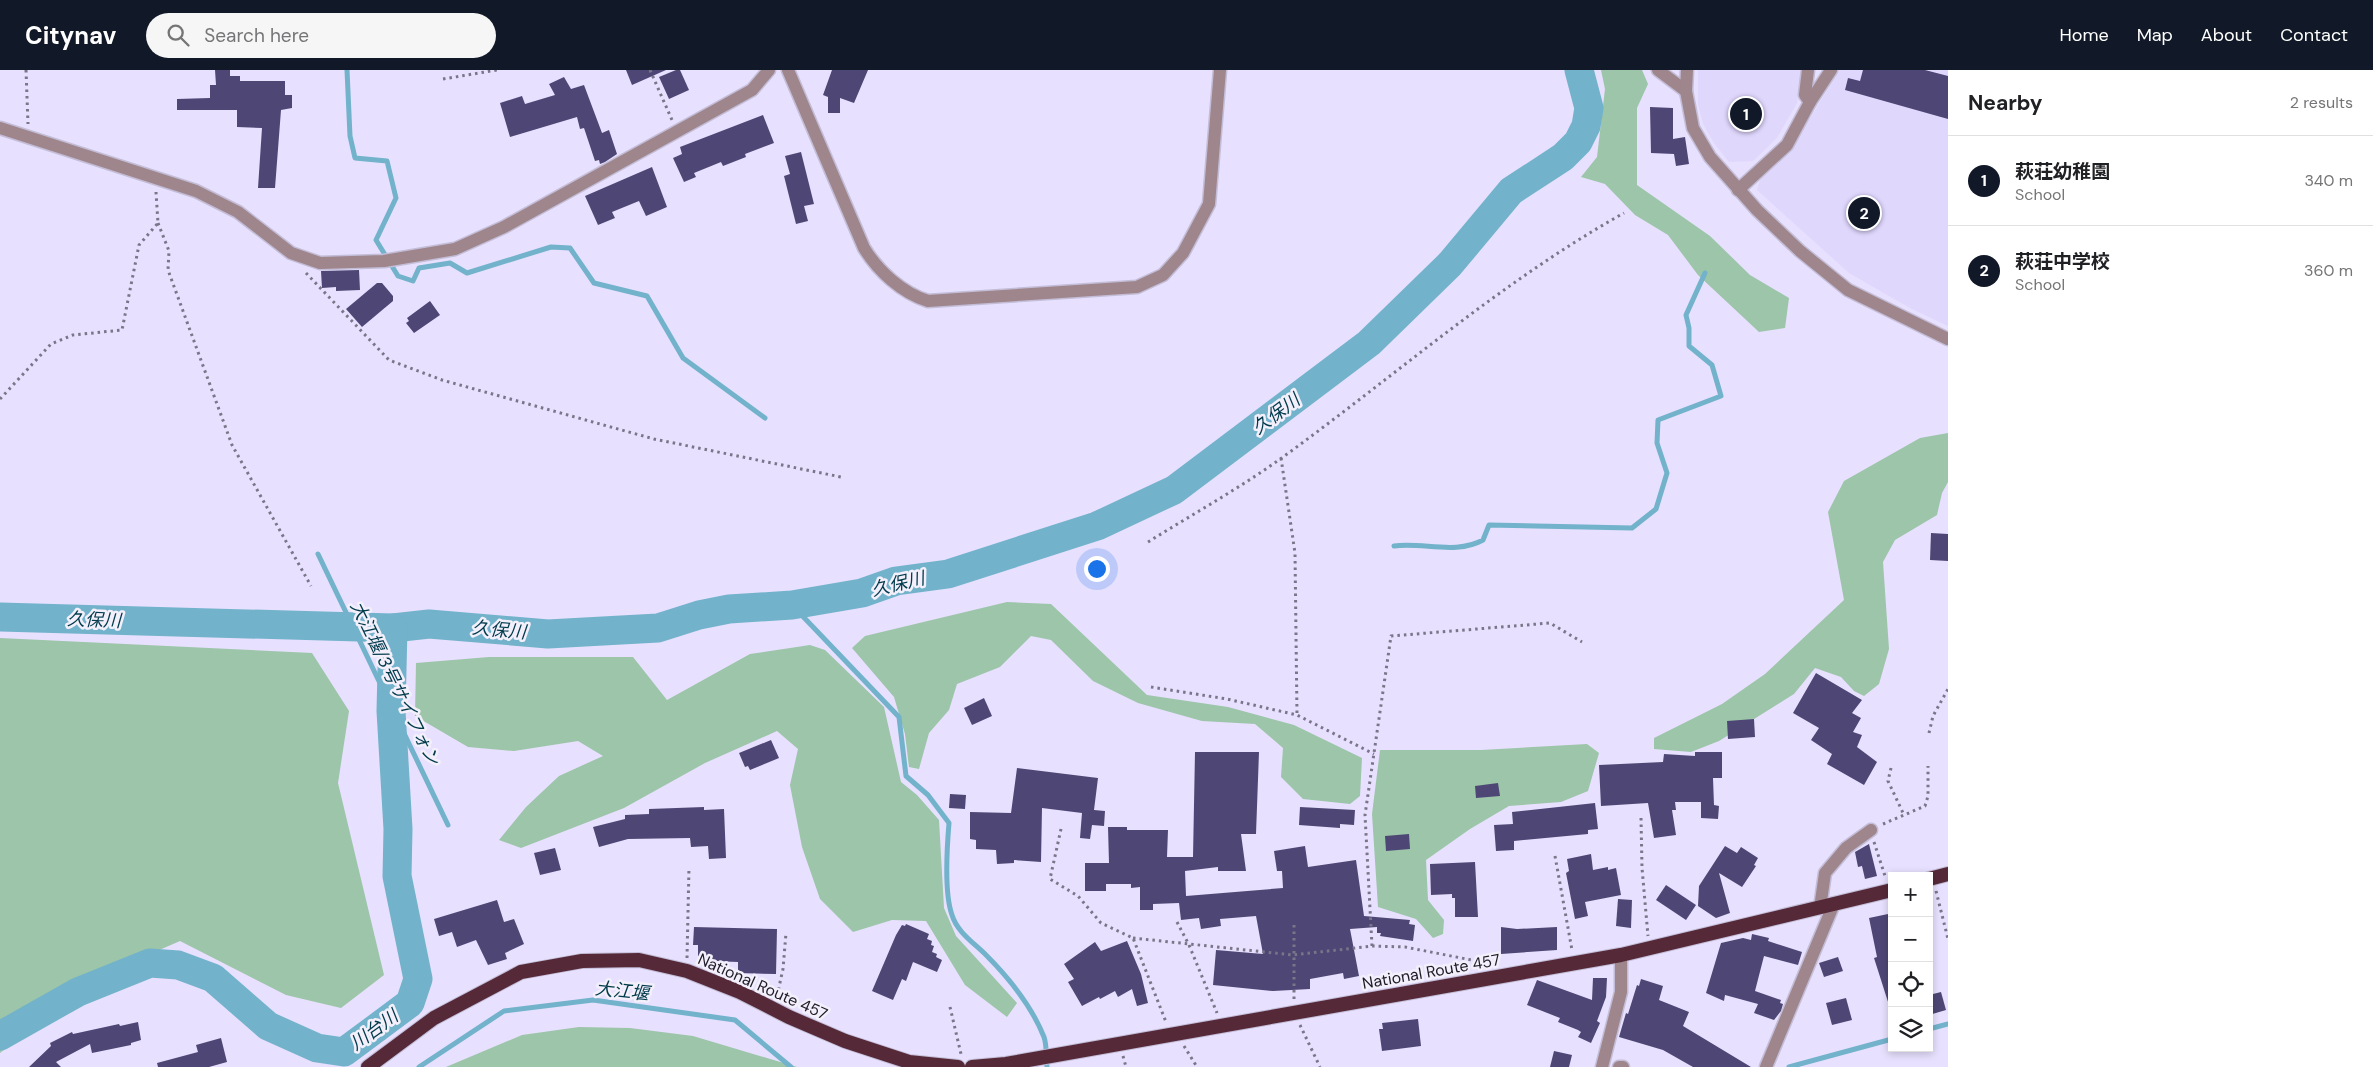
<!DOCTYPE html>
<meta charset="utf-8">
<style>
body{margin:0;font-family:"DM Sans","Noto Sans JP",sans-serif;background:#f6f6f6;color:#202124}
.controls{position:absolute;right:15px;bottom:15px;display:grid;overflow:hidden;border-radius:0px;box-shadow:0 2px 8px #0003}
.controls button{width:45px;height:45px;display:grid;place-items:center;padding:0;border:0;border-bottom:1px solid #e0e0e0;background:#fff;color:#202124;font:25px sans-serif}
.you{position:absolute;left:1096px;top:498px;width:18px;height:18px;margin:-12px;border:4px solid #fff;border-radius:50%;background:#1a73e8;box-shadow:0 0 0 8px #1a73e833}
.badge{display:grid;place-items:center;width:32px;height:32px;border-radius:50%;background:#111827;color:#fff;font-size:16px;font-weight:700}
.pin{position:absolute;translate:-50% -50%;border:2px solid #fff;box-shadow:0 1px 5px #0006}
.list{margin:0;padding:0;list-style:none}
h2{display:flex;justify-content:space-between;align-items:center;height:65px;margin:0;padding:0 20px;font-size:21px}
h2 small{font-size:16px;font-weight:400;color:#757577}
.list li{display:grid;grid-template-columns:32px 1fr auto;gap:15px;align-items:center;box-sizing:border-box;height:90px;padding:0 20px;border-top:1px solid #e0e0e0}
.list b{display:block;font-size:19px;white-space:nowrap}
.list p{margin:0;font-size:16px;white-space:nowrap;color:#757577}
.list em{font-size:16px;font-style:normal;color:#757577}
.icon{flex:none;width:28px;height:28px;fill:none;stroke:currentColor;stroke-width:2;stroke-linecap:round;stroke-linejoin:round}
.map{position:relative;flex:none;width:1948px;height:997px;overflow:hidden}
header{display:flex;align-items:center;gap:30px;box-sizing:border-box;height:70px;padding:0 25px;background:#111827;color:#fff}
header strong{font-size:24px}
nav{display:flex;gap:28px;margin-inline-start:auto;font-size:18px}
.search{width:350px;height:45px;background:#f6f6f6;display:flex;align-items:center;gap:12px;box-sizing:border-box;padding:0 18px;border-radius:28px;color:#757577;font-size:19px}
main{display:flex}
aside{flex:1;background:#fff}
.map>svg:first-child{display:block}
.built{fill:#e0d7fd}
.green{fill:#9cc5a9}
.lines{fill:none;stroke-linecap:round;stroke-linejoin:round}
.stream{stroke:#72b2cb;stroke-width:5}
.river{stroke:#72b2cb;stroke-width:29}
.building{fill:#4e4775}
.minor-casing{stroke:#c3bdd7;stroke-width:15}
.tertiary-casing{stroke:#c3bdd7;stroke-width:15}
.trunk-casing{stroke:#c3bdd7;stroke-width:16}
.path{stroke:#7a7588;stroke-width:3;stroke-dasharray:2.5 4;stroke-linecap:butt}
.minor{stroke:#9f858c;stroke-width:12}
.tertiary{stroke:#9f858c;stroke-width:12}
.trunk{stroke:#562939;stroke-width:14}
.labels{text-anchor:middle;stroke-width:5;stroke-linejoin:round;paint-order:stroke}
.street-label{font-size:16px;fill:#1e1b26;stroke:#f3f0fc}
.water-label{font-size:18px;font-style:italic;fill:#003a4b;stroke:#f3f0fc}
</style>
<header>
<strong>Citynav</strong>
<div class="search"><svg class="icon" aria-label="search" viewBox="0 0 24 24"><circle cx="10" cy="10" r="6"/><path d="M15 15l6 6"/></svg>Search here</div>
<nav><a>Home</a><a>Map</a><a>About</a><a>Contact</a></nav>
</header>
<main>
<div class="map">
<svg width="1948" height="997" viewBox="0 0 1948 997">
<rect width="100%" height="100%" fill="#e7e0fe"/>
<g class="built">
<path d="M 1698,0 L 1802,0 L 1797,33 L 1777,68 L 1753,91 L 1729,92 L 1714,73 L 1703,54 L 1698,34 Z"/>
<path d="M 1839,0 L 1948,0 L 1948,256 L 1910,238 L 1849,203 L 1757,120 L 1760,110 L 1792,79 Z"/>
</g>
<g class="green">
<path d="M 1601,0 L 1642,0 L 1648,14 L 1637,38 L 1637,115 L 1710,166 L 1750,205 L 1789,228 L 1785,258 L 1759,262 L 1698,205 L 1668,165 L 1635,145 L 1605,114 L 1581,107 L 1597,87 L 1605,19 Z"/>
<path d="M 1948,363 L 1948,412 L 1942,423 L 1937,445 L 1895,470 L 1883,492 L 1889,579 L 1879,614 L 1864,626 L 1854,621 L 1841,607 L 1815,598 L 1794,624 L 1719,671 L 1691,682 L 1654,679 L 1654,668 L 1722,634 L 1765,604 L 1844,530 L 1828,442 L 1844,411 L 1920,368 Z"/>
<path d="M 1007,532 L 1051,534 L 1147,625 L 1228,637 L 1294,655 L 1362,688 L 1360,726 L 1350,734 L 1303,729 L 1281,707 L 1283,678 L 1255,654 L 1202,651 L 1138,633 L 1093,611 L 1051,570 L 1031,566 L 1000,597 L 957,614 L 949,640 L 929,663 L 919,699 L 909,697 L 905,664 L 894,627 L 852,578 L 865,566 Z"/>
<path d="M 0,568 L 312,583 L 349,641 L 338,713 L 384,905 L 341,938 L 286,925 L 180,871 L 104,904 L 41,949 L 0,983 Z"/>
<path d="M 810,575 L 825,580 L 884,637 L 901,712 L 917,725 L 939,750 L 944,838 L 956,866 L 1017,933 L 1007,947 L 965,915 L 926,851 L 892,850 L 853,862 L 820,829 L 802,777 L 790,715 L 798,679 L 777,661 L 705,693 L 624,738 L 521,778 L 499,770 L 526,737 L 559,706 L 603,686 L 578,671 L 514,681 L 468,677 L 415,646 L 416,593 L 489,587 L 633,587 L 667,630 L 750,584 Z"/>
<path d="M 1587,674 L 1599,683 L 1588,721 L 1561,732 L 1509,736 L 1470,759 L 1426,790 L 1428,830 L 1444,850 L 1443,864 L 1433,868 L 1416,849 L 1378,837 L 1372,744 L 1380,680 L 1481,680 Z"/>
<path d="M 579,957 L 630,958 L 693,966 L 797,997 L 446,997 L 522,965 Z"/>
</g>
<g class="lines">
<g class="stream">
<path d="M 347,0 L 350,66 L 355,88 L 387,91 L 396,128 L 376,170 L 398,206 L 413,211 L 419,198 L 450,193 L 467,203 L 551,177 L 570,178 L 594,213 L 647,226 L 683,288 L 765,348"/>
<path d="M 1394,476 C 1423,472 1456,485 1483,470 L 1489,455 L 1632,458 L 1656,439 L 1667,403 L 1657,373 L 1658,350 L 1721,326 L 1712,295 L 1689,276 L 1689,258 L 1686,245 L 1705,203"/>
<path d="M 318,484 L 448,755"/>
<path d="M 792,535 L 899,647 L 906,706 L 928,725 L 949,753 C 947,777 944,823 952,845 C 957,862 974,873 986,885 C 1009,908 1032,937 1044,967 C 1047,975 1046,988 1047,997"/>
<path d="M 1929,959 L 1948,954"/>
<path d="M 419,997 L 504,941 L 593,930 L 735,950 L 791,997"/>
<path d="M 1789,997 L 1892,969"/>
</g>
<g class="river">
<path d="M 0,547 L 393,558 L 429,554 L 548,564 L 658,558 L 699,545 L 729,539 L 792,535 L 862,523 L 896,511 L 948,504 L 1097,456 L 1174,420 L 1369,273 L 1450,194 L 1511,121 L 1563,87 L 1578,72 L 1586,56 L 1589,38 L 1579,0"/>
<path d="M 0,966 L 78,922 L 150,893 L 178,895 L 213,908 L 268,956 L 317,978 L 344,982 L 410,933 L 418,909 L 397,806 L 398,759 L 391,641 L 393,558"/>
</g>
</g>
<g class="building">
<path d="M 215,0 L 230,0 L 230,6 L 240,6 L 240,11 L 285,11 L 285,25 L 292,25 L 292,38 L 281,40 L 275,118 L 258,118 L 262,58 L 237,57 L 237,40 L 177,40 L 177,29 L 210,28 L 210,15 L 216,15 Z"/>
<path d="M 626,0 L 666,0 L 632,15 Z"/>
<path d="M 676,0 L 680,0 L 689,20 L 669,29 L 659,7 Z"/>
<path d="M 832,0 L 868,0 L 854,33 L 840,28 L 840,43 L 828,43 L 828,27 L 823,25 Z"/>
<path d="M 1863,0 L 1925,0 L 1948,6 L 1948,49 L 1845,20 L 1848,8 L 1860,11 Z"/>
<path d="M 564,7 L 571,19 L 584,15 L 602,63 L 609,60 L 617,84 L 605,92 L 600,94 L 599,90 L 595,91 L 584,58 L 580,59 L 577,47 L 510,67 L 500,33 L 522,26 L 525,34 L 555,25 L 549,14 Z"/>
<path d="M 1650,37 L 1673,38 L 1673,69 L 1685,67 L 1689,94 L 1676,96 L 1674,84 L 1651,83 Z"/>
<path d="M 763,45 L 774,73 L 745,84 L 746,87 L 723,96 L 721,92 L 694,103 L 696,107 L 684,112 L 673,88 L 682,84 L 680,77 Z"/>
<path d="M 801,82 L 814,134 L 804,136 L 808,151 L 796,154 L 784,106 L 790,104 L 785,86 Z"/>
<path d="M 652,97 L 667,137 L 646,146 L 639,131 L 612,142 L 615,148 L 598,155 L 585,126 Z"/>
<path d="M 359,200 L 360,220 L 336,221 L 336,217 L 322,218 L 321,201 Z"/>
<path d="M 377,213 L 382,213 L 393,226 L 393,231 L 362,257 L 346,239 Z"/>
<path d="M 430,231 L 440,245 L 414,263 L 406,253 L 409,251 L 407,248 Z"/>
<path d="M 1931,463 L 1948,464 L 1948,491 L 1930,490 Z"/>
<path d="M 1816,603 L 1862,630 L 1852,643 L 1861,648 L 1853,662 L 1862,665 L 1857,677 L 1877,692 L 1864,715 L 1827,694 L 1832,684 L 1811,670 L 1819,658 L 1793,643 Z"/>
<path d="M 984,628 L 992,646 L 972,655 L 964,638 Z"/>
<path d="M 1754,649 L 1755,667 L 1728,669 L 1727,651 Z"/>
<path d="M 771,670 L 779,688 L 750,700 L 748,696 L 745,697 L 739,683 Z"/>
<path d="M 1195,682 L 1259,682 L 1256,764 L 1241,764 L 1246,801 L 1218,801 L 1218,797 L 1185,801 L 1186,826 L 1283,818 L 1282,801 L 1277,801 L 1274,781 L 1305,776 L 1308,797 L 1356,790 L 1364,846 L 1410,850 L 1409,854 L 1415,855 L 1413,871 L 1380,866 L 1381,863 L 1377,863 L 1377,857 L 1350,859 L 1359,906 L 1344,909 L 1343,903 L 1310,909 L 1310,919 L 1273,921 L 1213,915 L 1216,880 L 1263,884 L 1256,846 L 1220,849 L 1221,856 L 1201,859 L 1199,848 L 1181,850 L 1179,833 L 1153,834 L 1153,840 L 1140,840 L 1140,817 L 1131,818 L 1131,814 L 1106,814 L 1106,821 L 1085,821 L 1085,793 L 1109,793 L 1108,757 L 1127,757 L 1127,760 L 1168,760 L 1167,787 L 1193,787 Z"/>
<path d="M 1695,682 L 1722,682 L 1722,708 L 1713,708 L 1714,735 L 1719,736 L 1718,749 L 1701,748 L 1701,732 L 1675,732 L 1676,740 L 1672,740 L 1676,765 L 1654,768 L 1648,733 L 1601,736 L 1599,695 L 1663,692 L 1664,684 L 1695,686 Z"/>
<path d="M 1017,698 L 1098,708 L 1094,740 L 1105,741 L 1104,756 L 1092,755 L 1090,769 L 1080,768 L 1082,743 L 1042,738 L 1041,792 L 1014,790 L 1014,793 L 997,794 L 996,780 L 976,779 L 976,770 L 970,769 L 970,742 L 1011,743 Z"/>
<path d="M 1498,713 L 1500,726 L 1476,728 L 1475,716 Z"/>
<path d="M 950,724 L 966,725 L 965,739 L 949,738 Z"/>
<path d="M 1595,733 L 1598,759 L 1588,760 L 1588,764 L 1514,771 L 1514,780 L 1496,781 L 1494,755 L 1513,754 L 1512,742 Z"/>
<path d="M 704,737 L 704,740 L 724,739 L 726,788 L 709,789 L 708,776 L 691,777 L 690,768 L 628,769 L 599,777 L 593,757 L 625,749 L 625,745 L 649,744 L 649,739 Z"/>
<path d="M 1300,737 L 1355,740 L 1354,755 L 1340,754 L 1340,758 L 1299,755 Z"/>
<path d="M 1409,764 L 1410,779 L 1386,781 L 1385,766 Z"/>
<path d="M 1869,774 L 1877,806 L 1865,809 L 1862,796 L 1858,797 L 1855,782 Z"/>
<path d="M 1725,776 L 1737,783 L 1741,777 L 1758,788 L 1754,795 L 1756,796 L 1742,817 L 1719,803 L 1730,843 L 1716,848 L 1698,836 L 1699,816 Z"/>
<path d="M 555,778 L 561,800 L 540,805 L 534,783 Z"/>
<path d="M 1591,784 L 1593,800 L 1608,797 L 1608,800 L 1616,798 L 1621,825 L 1585,832 L 1588,846 L 1575,849 L 1566,803 L 1569,801 L 1567,789 Z"/>
<path d="M 1475,792 L 1478,847 L 1455,847 L 1455,828 L 1452,828 L 1452,824 L 1431,825 L 1430,794 Z"/>
<path d="M 1666,815 L 1696,835 L 1686,850 L 1656,830 Z"/>
<path d="M 1618,829 L 1632,830 L 1631,858 L 1616,856 Z"/>
<path d="M 497,830 L 504,852 L 514,849 L 524,874 L 505,883 L 507,889 L 488,895 L 476,870 L 457,877 L 452,862 L 439,866 L 434,849 Z"/>
<path d="M 1888,844 L 1892,860 L 1892,935 L 1889,935 L 1874,888 L 1877,887 L 1869,848 Z"/>
<path d="M 906,854 L 929,864 L 927,869 L 932,871 L 931,875 L 934,876 L 932,882 L 937,884 L 936,887 L 942,890 L 937,902 L 913,892 L 906,911 L 902,909 L 893,930 L 872,921 L 896,865 L 902,855 L 905,856 Z"/>
<path d="M 694,857 L 777,859 L 776,904 L 738,903 L 738,892 L 712,891 L 698,886 L 698,875 L 693,875 Z"/>
<path d="M 1501,857 L 1517,859 L 1557,857 L 1557,880 L 1501,884 Z"/>
<path d="M 1752,864 L 1769,868 L 1768,871 L 1802,882 L 1798,895 L 1764,886 L 1755,921 L 1781,930 L 1780,933 L 1783,934 L 1781,941 L 1774,950 L 1754,943 L 1758,934 L 1725,925 L 1724,931 L 1706,923 L 1721,873 L 1743,868 L 1751,870 Z"/>
<path d="M 1127,871 L 1141,904 L 1148,933 L 1137,936 L 1132,919 L 1118,927 L 1115,921 L 1100,929 L 1099,927 L 1082,936 L 1068,912 L 1074,909 L 1064,894 L 1095,872 L 1101,881 Z"/>
<path d="M 1838,887 L 1843,901 L 1824,907 L 1819,893 Z"/>
<path d="M 1593,908 L 1607,908 L 1606,927 L 1597,951 L 1600,953 L 1591,973 L 1578,967 L 1581,962 L 1578,960 L 1558,952 L 1560,948 L 1527,935 L 1537,910 L 1592,930 Z"/>
<path d="M 1641,909 L 1663,916 L 1659,930 L 1689,942 L 1683,956 L 1751,997 L 1693,997 L 1663,980 L 1619,967 L 1626,943 L 1628,944 L 1637,915 L 1639,916 Z"/>
<path d="M 1941,922 L 1946,940 L 1929,945 L 1929,925 Z"/>
<path d="M 1846,928 L 1852,950 L 1832,955 L 1826,933 Z"/>
<path d="M 1418,949 L 1421,976 L 1382,981 L 1379,959 L 1383,959 L 1382,953 Z"/>
<path d="M 138,952 L 141,970 L 131,973 L 131,975 L 92,983 L 90,974 L 56,992 L 61,997 L 29,997 L 51,976 L 50,973 L 72,962 L 73,964 L 119,954 L 120,956 Z"/>
<path d="M 221,968 L 227,992 L 209,997 L 158,997 L 157,993 L 198,982 L 196,975 Z"/>
<path d="M 1554,981 L 1572,985 L 1569,997 L 1550,997 Z"/>
</g>
<g class="lines">
<g class="minor-casing">
<g id="minor">
<path d="M 788,0 L 864,178 C 878,201 902,223 928,231 L 1137,217 L 1163,205 L 1183,183 L 1209,134 L 1220,0"/>
<path d="M 1658,0 L 1686,21"/>
<path d="M 1808,0 L 1805,25 L 1810,32"/>
<path d="M 0,58 L 196,121 L 238,142 L 291,183 L 320,193 L 384,191 L 455,179 L 504,157 L 752,20 L 769,0"/>
<path d="M 1738,120 L 1787,75 L 1810,32 L 1831,0"/>
<path d="M 1820,838 L 1825,803 L 1846,778 L 1871,760"/>
<path d="M 1602,997 L 1621,922 L 1621,885"/>
<path d="M 1619,997 L 1623,997"/>
<path d="M 1766,997 L 1833,836"/>
</g>
</g>
<g class="tertiary-casing">
<path id="tertiary" d="M 1687,0 L 1686,21 L 1693,58 L 1710,87 L 1757,140 L 1800,181 L 1848,220 L 1948,269"/>
</g>
<g class="trunk-casing">
<g id="trunk">
<path d="M 1929,809 L 1948,804"/>
<path d="M 368,997 L 434,948 L 521,902 L 582,891 L 639,890 L 687,901 L 740,922 L 789,947 L 845,971 L 909,992 L 958,997"/>
<path d="M 972,997 L 1006,994 L 1621,885 L 1892,820"/>
</g>
</g>
<g class="path">
<path d="M 26,0 L 28,54"/>
<path d="M 650,0 L 672,50"/>
<path d="M 443,9 L 497,0"/>
<path d="M 158,153 L 169,181 L 168,200 L 232,375 L 311,516"/>
<path d="M 306,203 L 389,290 L 442,310 L 654,369 L 841,407"/>
<path d="M 0,329 L 51,274 L 73,265 L 122,260 L 139,175 L 158,153 L 156,122"/>
<path d="M 1281,388 L 1295,483 L 1297,645"/>
<path d="M 1148,472 C 1193,444 1240,418 1283,387 C 1396,305 1502,211 1624,143"/>
<path d="M 1151,617 L 1227,629 L 1297,645 L 1374,684"/>
<path d="M 1929,663 L 1933,646 L 1948,619"/>
<path d="M 1891,698 L 1888,711 L 1904,745"/>
<path d="M 1641,748 L 1642,798 L 1648,866"/>
<path d="M 1883,754 L 1925,736 L 1928,726 L 1928,696"/>
<path d="M 1061,759 L 1050,809 L 1078,826 L 1101,853 L 1133,868 L 1166,952"/>
<path d="M 1874,772 L 1886,809"/>
<path d="M 1555,786 L 1572,880"/>
<path d="M 1936,821 L 1948,869"/>
<path d="M 1177,852 L 1189,875 L 1217,943"/>
<path d="M 1294,855 L 1294,929"/>
<path d="M 1133,868 L 1293,885 L 1372,876 L 1405,877 L 1487,893"/>
<path d="M 1372,876 L 1365,745 L 1391,566 L 1550,553 L 1582,572"/>
<path d="M 687,888 L 689,797"/>
<path d="M 777,926 L 783,899 L 786,863"/>
<path d="M 950,937 L 961,984"/>
<path d="M 1300,955 L 1320,997"/>
<path d="M 1184,976 L 1197,997"/>
<path d="M 1123,986 L 1126,997"/>
</g>
<use href="#minor" class="minor"/>
<use href="#tertiary" class="tertiary"/>
<use href="#trunk" class="trunk"/>
</g>
<g class="labels">
<g class="street-label">
<text transform="translate(1431 901) rotate(-10)" y="6">National Route 457</text>
<text transform="translate(763 916) rotate(24)" y="6">National Route 457</text>
</g>
<g class="water-label">
<text transform="translate(1276 344) rotate(-37)" y="6">久保川</text>
<text transform="translate(898 514) rotate(-13)" y="6">久保川</text>
<text transform="translate(94 550) rotate(2)" y="6">久保川</text>
<text transform="translate(499 560) rotate(5)" y="6">久保川</text>
<text transform="translate(395 613) rotate(64)" y="6">大江堰/3号サイフォン</text>
<text transform="translate(622 921) rotate(6)" y="6">大江堰</text>
<text transform="translate(374 960) rotate(-36)" y="6">川台川</text>
</g>
</g>
</svg>
<div class="controls">
<button>+</button>
<button>−</button>
<button><svg class="icon" aria-label="locate" viewBox="0 0 24 24"><circle cx="12" cy="12" r="6"/><path d="M12 2v4M12 18v4M2 12h4M18 12h4"/></svg></button>
<button><svg class="icon" aria-label="layers" viewBox="0 0 24 24"><path d="M12 4l9 5-9 5-9-5zM3 14l9 5 9-5"/></svg></button>
</div>
<div class="you"></div>
<div class="pin badge" style="left:1746px;top:44px">1</div>
<div class="pin badge" style="left:1864px;top:143px">2</div>
</div>
<aside>
<h2>Nearby<small>2 results</small></h2>
<ul class="list">
<li><span class="badge">1</span><div><b>萩荘幼稚園</b><p>School</p></div><em>340 m</em></li>
<li><span class="badge">2</span><div><b>萩荘中学校</b><p>School</p></div><em>360 m</em></li>
</ul>
</aside>
</main>
